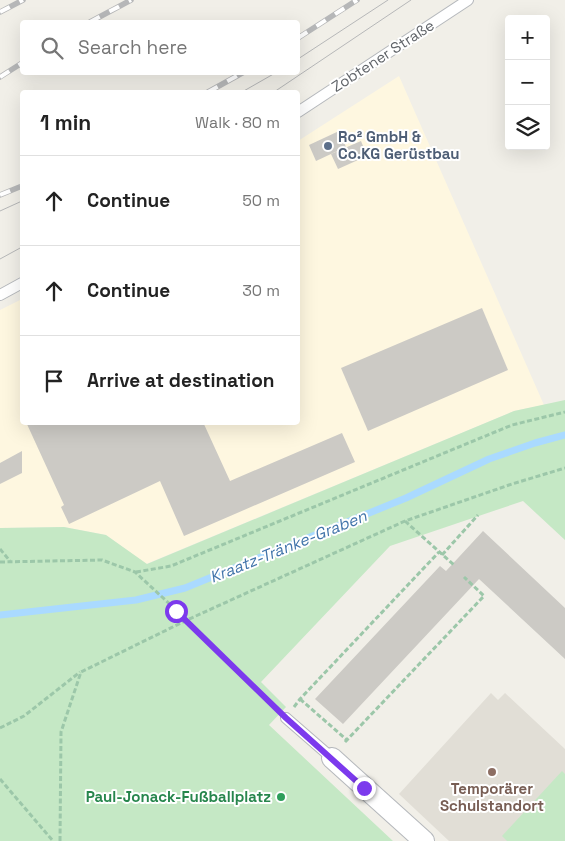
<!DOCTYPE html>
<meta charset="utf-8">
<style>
body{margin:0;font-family:"Space Grotesk",sans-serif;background:#f2f2f2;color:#222}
.controls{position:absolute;right:15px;top:15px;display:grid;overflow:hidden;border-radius:5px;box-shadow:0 5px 20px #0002}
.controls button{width:45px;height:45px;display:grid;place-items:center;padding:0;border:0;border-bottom:1px solid #e0e0e0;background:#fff;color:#222;font:25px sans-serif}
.stop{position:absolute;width:15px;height:15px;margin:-11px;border:4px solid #7c3aed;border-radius:50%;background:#fff}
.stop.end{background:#7c3aed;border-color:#fff;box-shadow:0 1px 5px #0008}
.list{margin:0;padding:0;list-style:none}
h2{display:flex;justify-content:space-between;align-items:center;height:65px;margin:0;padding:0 20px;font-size:21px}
h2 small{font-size:16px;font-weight:400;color:#767676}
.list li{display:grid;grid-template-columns:32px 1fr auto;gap:15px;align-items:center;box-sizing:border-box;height:90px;padding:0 20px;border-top:1px solid #e0e0e0}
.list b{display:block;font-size:19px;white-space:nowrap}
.list em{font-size:16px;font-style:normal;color:#767676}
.icon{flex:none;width:28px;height:28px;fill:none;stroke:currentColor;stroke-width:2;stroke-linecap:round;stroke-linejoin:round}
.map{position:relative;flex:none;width:565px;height:841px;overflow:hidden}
.search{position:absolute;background:#fff;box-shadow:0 5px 20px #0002;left:20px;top:20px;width:280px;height:55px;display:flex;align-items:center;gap:12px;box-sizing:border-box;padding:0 18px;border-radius:5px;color:#767676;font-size:19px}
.panel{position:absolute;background:#fff;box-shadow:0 5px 20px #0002;left:20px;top:90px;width:280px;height:335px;border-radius:5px}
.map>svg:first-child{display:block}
.commercial{fill:#fef7e0}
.education{fill:#e1ded6}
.green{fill:#c5e8c5}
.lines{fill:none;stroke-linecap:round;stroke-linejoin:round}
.stream{stroke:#aadaff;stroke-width:7}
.building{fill:#cccac5}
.lane-casing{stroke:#b5b8bc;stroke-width:12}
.street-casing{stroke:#b5b8bc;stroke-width:22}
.path{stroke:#9cc7a9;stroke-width:3;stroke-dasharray:5 2.5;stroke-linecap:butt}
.lane{stroke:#fff;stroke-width:10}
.street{stroke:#fff;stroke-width:20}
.tram{stroke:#b6b7b8;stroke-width:1}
.rail-casing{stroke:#b6b7b8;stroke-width:5.5}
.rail{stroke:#fff;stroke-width:4;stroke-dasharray:11;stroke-linecap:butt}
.route{stroke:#7c3aed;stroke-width:6}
.service-dot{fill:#5c6f8a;stroke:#fff;stroke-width:2}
.education-dot{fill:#8d6e63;stroke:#fff;stroke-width:2}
.leisure-dot{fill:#2e9e5b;stroke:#fff;stroke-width:2}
.labels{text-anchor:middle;stroke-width:4;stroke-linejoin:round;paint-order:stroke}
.street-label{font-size:15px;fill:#5f6368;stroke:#fff}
.service-label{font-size:15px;font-weight:bold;fill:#4e5e75;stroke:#fff;text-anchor:start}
.education-label{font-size:15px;font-weight:bold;fill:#785e54;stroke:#fff}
.leisure-label{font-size:15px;font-weight:bold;fill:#27864d;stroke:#fff;text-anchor:end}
.water-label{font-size:16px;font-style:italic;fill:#4174aa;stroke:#fff}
</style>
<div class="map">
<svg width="565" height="841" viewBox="0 0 565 841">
<rect width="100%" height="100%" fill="#f1efe8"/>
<path class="commercial" d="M 399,76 L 544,405 L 514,411 L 146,564 L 106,535 L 64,527 L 0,528 L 0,310 L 22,299 L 22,422 L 298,422 L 298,141 Z"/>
<path class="education" d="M 491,693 L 498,700 L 505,693 L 565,749 L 565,841 L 449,841 L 399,794 Z"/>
<g class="green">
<path d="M 565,400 L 565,540 L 523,501 L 390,546 L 261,682 L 286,707 L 269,725 L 393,841 L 0,841 L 0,528 L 64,527 L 106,535 L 147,564 L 514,411 Z"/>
<path d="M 562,771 L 565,774 L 565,841 L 507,841 L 502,836 Z"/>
</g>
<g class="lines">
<path class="stream" d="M 0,615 L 136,600 L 185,588 L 406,498 L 489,459 L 535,443 L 565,435"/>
</g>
<g class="building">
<path d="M 339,131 L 346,147 L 316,161 L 309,145 Z"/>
<path d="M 361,141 L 367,156 L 338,169 L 331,154 Z"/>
<path d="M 482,308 L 508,370 L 368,431 L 341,368 Z"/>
<path d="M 26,422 L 203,422 L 230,481 L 342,433 L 355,462 L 184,536 L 160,481 L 69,524 L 61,507 L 64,505 Z"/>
<path d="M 22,451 L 22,473 L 0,484 L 0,463 Z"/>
<path d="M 483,531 L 565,608 L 565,659 L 479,579 L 343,724 L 315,699 L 440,566 L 446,571 Z"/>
</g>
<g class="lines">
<g class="lane-casing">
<g id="lane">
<path d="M 298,112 L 468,0"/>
<path d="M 0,295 L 22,283"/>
<path d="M 286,718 L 332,758"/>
</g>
</g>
<g class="street-casing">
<path id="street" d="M 332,758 L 424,841"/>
</g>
<g class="path">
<path d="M 405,521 L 454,565"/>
<path d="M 0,549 L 10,561"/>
<path d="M 442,555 L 478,515"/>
<path d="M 0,562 L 102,560 L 135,572 L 187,620 L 275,707"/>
<path d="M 136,572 L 171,566 L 512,425 L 565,412"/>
<path d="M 300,699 L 347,740"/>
<path d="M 294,707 L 300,699 L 439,552"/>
<path d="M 0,728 L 24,716 L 80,672"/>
<path d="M 345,742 L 484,596 L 464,577"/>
<path d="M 0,779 L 53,841"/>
<path d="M 60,841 L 61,732 L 81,672 L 187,620 L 405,521 L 512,484 L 565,468"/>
</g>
<use href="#lane" class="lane"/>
<use href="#street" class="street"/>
<g class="tram">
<path d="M 298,59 L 388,0"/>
<path d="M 242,92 L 277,72"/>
<path d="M 274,92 L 411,0"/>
<path d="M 0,211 L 22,201"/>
<path d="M 0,259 L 22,247"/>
</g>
<g class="rail-casing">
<g id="rail">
<path d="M 0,12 L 23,0"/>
<path d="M 90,22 L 131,0"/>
<path d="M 298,38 L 357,0"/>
<path d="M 0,77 L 22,63"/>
<path d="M 208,92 L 244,72"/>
<path d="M 0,195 L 22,186"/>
</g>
</g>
<use href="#rail" class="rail"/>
</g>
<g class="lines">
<path class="route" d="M 176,611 L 286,718 L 364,788"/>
</g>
<circle class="service-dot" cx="328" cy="146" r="5"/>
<circle class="education-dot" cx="492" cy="772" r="5"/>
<circle class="leisure-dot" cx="281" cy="797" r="5"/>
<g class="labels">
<g class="street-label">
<text transform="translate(383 56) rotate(-33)" y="5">Zobtener Straße</text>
</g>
<g class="service-label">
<text x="338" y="142">Ro² GmbH &amp;<tspan x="338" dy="17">Co.KG Gerüstbau</tspan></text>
</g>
<g class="education-label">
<text x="492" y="794">Temporärer<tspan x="492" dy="17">Schulstandort</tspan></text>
</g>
<g class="leisure-label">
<text x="271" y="802">Paul-Jonack-Fußballplatz</text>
</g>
<g class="water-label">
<text transform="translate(288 546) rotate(-22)" y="6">Kraatz-Tränke-Graben</text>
</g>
</g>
</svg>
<div class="controls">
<button>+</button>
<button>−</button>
<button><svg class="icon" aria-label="layers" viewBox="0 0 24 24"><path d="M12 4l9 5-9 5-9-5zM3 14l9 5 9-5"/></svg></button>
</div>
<div class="stop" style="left:176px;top:611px"></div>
<div class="stop end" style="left:364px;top:788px"></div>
<div class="search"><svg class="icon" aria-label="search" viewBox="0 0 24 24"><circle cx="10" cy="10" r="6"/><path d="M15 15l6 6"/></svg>Search here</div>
<section class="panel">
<h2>1 min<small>Walk · 80 m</small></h2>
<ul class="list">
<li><svg class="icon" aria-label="ahead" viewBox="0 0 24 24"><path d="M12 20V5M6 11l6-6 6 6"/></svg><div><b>Continue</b></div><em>50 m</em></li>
<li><svg class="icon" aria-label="ahead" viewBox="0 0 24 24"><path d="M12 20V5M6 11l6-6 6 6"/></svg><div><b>Continue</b></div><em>30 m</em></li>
<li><svg class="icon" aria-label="arrive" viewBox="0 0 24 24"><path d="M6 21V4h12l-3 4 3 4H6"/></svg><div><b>Arrive at destination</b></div></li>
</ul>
</section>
</div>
